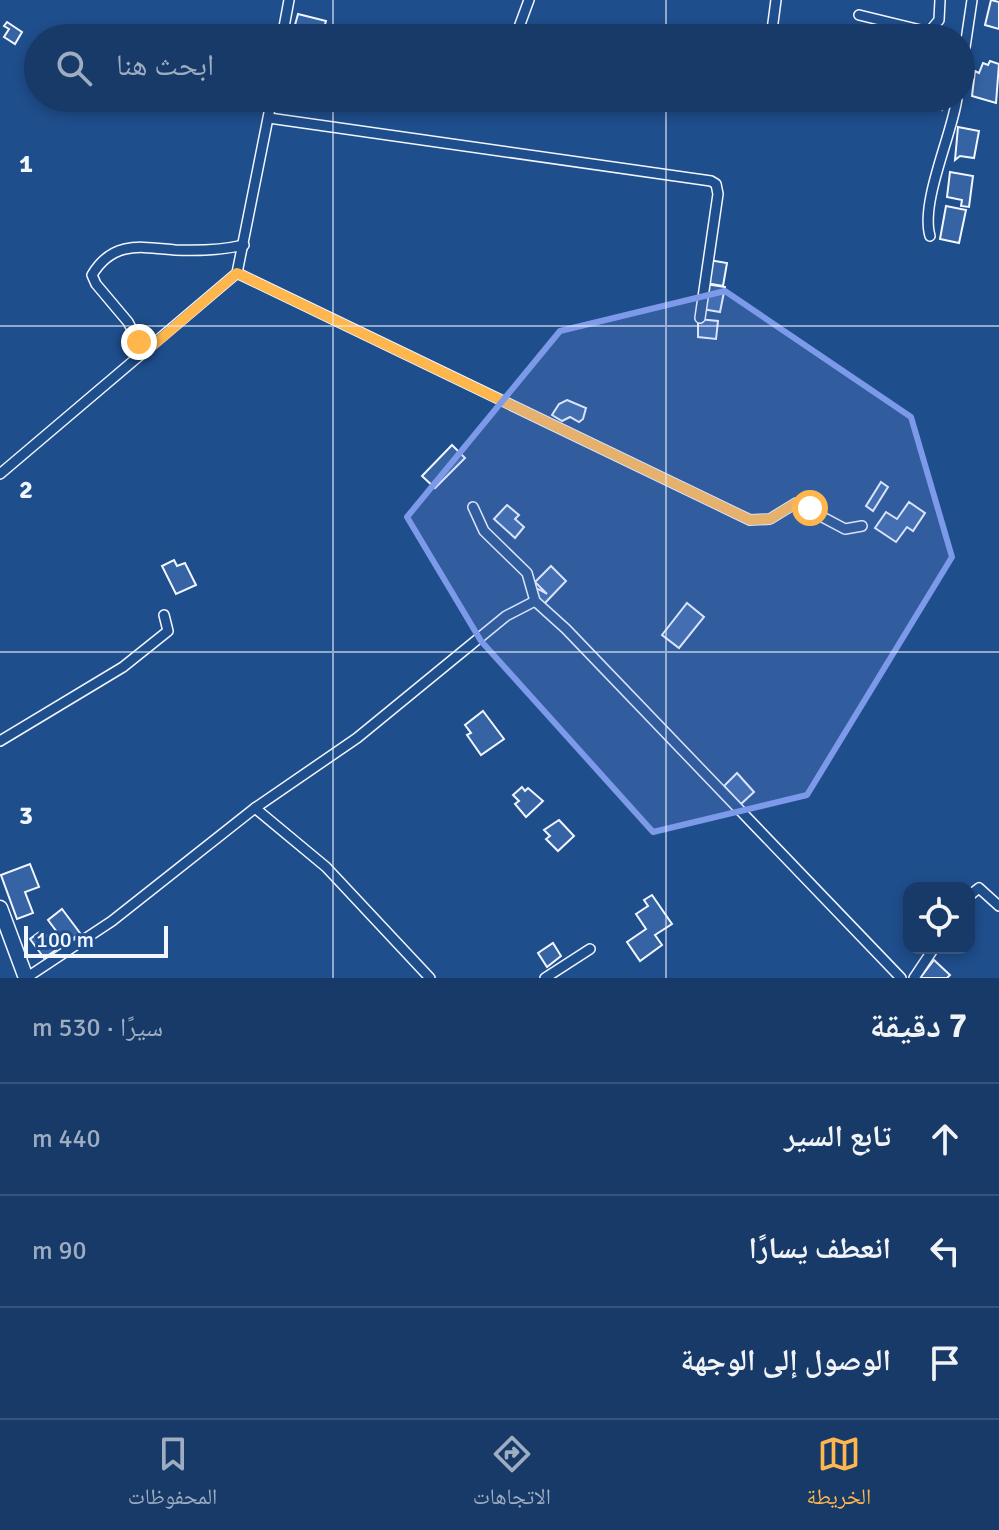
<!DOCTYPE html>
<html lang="ar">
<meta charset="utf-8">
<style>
body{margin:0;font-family:Signika,"Noto Naskh Arabic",sans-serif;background:#20416f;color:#f1f3f6;direction:rtl}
.controls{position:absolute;right:24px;bottom:24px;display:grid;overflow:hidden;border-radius:16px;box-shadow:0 4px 12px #0003}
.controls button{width:72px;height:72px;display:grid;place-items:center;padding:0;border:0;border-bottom:2px solid #36547d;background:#173a69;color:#f1f3f6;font:40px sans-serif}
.scale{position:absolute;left:24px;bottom:20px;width:144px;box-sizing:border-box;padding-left:8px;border:4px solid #f2f6ff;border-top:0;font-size:22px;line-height:28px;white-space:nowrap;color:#f2f6ff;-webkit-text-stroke:6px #1f4e8c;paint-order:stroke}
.stop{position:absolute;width:24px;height:24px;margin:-18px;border:6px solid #ffb74d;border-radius:50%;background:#fff}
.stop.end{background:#ffb74d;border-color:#fff;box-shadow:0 2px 8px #0008}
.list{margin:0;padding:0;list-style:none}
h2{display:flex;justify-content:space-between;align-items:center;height:104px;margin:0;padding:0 32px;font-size:34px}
h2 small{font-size:26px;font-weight:400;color:#9eadc0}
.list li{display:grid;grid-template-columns:52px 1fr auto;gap:24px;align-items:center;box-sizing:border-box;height:112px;padding:0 32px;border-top:2px solid #36547d}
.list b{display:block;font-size:30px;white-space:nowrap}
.list em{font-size:26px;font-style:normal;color:#9eadc0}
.icon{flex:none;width:44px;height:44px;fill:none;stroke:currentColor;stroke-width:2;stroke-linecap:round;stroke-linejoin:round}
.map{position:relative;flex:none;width:999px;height:978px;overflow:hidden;direction:ltr}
.search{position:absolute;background:#173a69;box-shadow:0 4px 12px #0003;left:24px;right:24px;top:24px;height:88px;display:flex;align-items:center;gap:20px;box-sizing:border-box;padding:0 28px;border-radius:44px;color:#9eadc0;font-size:30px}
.sheet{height:440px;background:#173a69}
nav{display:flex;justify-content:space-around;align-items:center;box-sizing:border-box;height:112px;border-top:2px solid #36547d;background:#173a69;font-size:22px;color:#9eadc0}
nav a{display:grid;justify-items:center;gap:4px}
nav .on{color:#ffb74d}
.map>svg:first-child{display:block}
.building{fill:#3563a3;stroke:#f2f6ff;stroke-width:2}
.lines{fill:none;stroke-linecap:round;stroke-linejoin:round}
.street-casing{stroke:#f2f6ff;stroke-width:12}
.primary-casing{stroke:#f2f6ff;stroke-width:17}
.street{stroke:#1f4e8c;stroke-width:9}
.primary{stroke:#1f4e8c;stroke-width:14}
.route{stroke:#ffb74d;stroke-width:10}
.marked{fill:#7d9aea;fill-opacity:0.2;stroke:#7d9aea;stroke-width:6;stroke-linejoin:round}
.grid{fill:none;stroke:#f2f6ff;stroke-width:2;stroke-opacity:0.55}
.grid-label{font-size:26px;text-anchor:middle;font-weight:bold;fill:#f2f6ff;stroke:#1f4e8c;stroke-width:6;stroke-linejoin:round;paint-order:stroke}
</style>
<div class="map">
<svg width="999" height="978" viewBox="0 0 999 978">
<rect width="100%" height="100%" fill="#1f4e8c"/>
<g class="building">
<path d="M 991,0 L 999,2 L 999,29 L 985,25 Z"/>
<path d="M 298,14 L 326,21 L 321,38 L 292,36 Z"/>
<path d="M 7,22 L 22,32 L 15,44 L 4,37 L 9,29 L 4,26 Z"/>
<path d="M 990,61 L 999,64 L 996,103 L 972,96 L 975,71 L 979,73 L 983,63 L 988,65 Z"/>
<path d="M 914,98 L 945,98 L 942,110 L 913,103 Z"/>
<path d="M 958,127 L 979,131 L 974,158 L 960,156 L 955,160 Z"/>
<path d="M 950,172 L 973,176 L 969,207 L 961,206 L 962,200 L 947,197 Z"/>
<path d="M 946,206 L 966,210 L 959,243 L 940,239 Z"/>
<path d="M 709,260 L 727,263 L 723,286 L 706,283 Z"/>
<path d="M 706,284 L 725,287 L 720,312 L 702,309 Z"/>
<path d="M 698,319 L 718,321 L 716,339 L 698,337 Z"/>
<path d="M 567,400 L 586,408 L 583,419 L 579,422 L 570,417 L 562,421 L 552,415 L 559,404 Z"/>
<path d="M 452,445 L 465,458 L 435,488 L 422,476 Z"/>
<path d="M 881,482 L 888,487 L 873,511 L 866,506 Z"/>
<path d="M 909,502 L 925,513 L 913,531 L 907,527 L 896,542 L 875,528 L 886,512 L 897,519 Z"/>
<path d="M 507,505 L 519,515 L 515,519 L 524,527 L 515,538 L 494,519 Z"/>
<path d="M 174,560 L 177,566 L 185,563 L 196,585 L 176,594 L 162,566 Z"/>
<path d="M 551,566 L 566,581 L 544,604 L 533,594 L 538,589 L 547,594 L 535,582 Z"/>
<path d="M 687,603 L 704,617 L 679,648 L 662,635 Z"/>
<path d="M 483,711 L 504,739 L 481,755 L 467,735 L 471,733 L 465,725 Z"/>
<path d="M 737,773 L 754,792 L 741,804 L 724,786 Z"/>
<path d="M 522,787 L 525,791 L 528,788 L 543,801 L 526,817 L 515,804 L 519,801 L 513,795 Z"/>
<path d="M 559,820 L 574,836 L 558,851 L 546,839 L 550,836 L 544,830 Z"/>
<path d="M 30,864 L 39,887 L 25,892 L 33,913 L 17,919 L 1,875 Z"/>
<path d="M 652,895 L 672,924 L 655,935 L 662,945 L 640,961 L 627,942 L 646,929 L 636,914 L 648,906 L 644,900 Z"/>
<path d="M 62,909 L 80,933 L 66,944 L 48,920 Z"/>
<path d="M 42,930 L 56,950 L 44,958 L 30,939 Z"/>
<path d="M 553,943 L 561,956 L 547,967 L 538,953 Z"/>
<path d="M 934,960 L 950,975 L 947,978 L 920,978 Z"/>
</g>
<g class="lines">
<g class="street-casing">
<g id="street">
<path d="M 859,15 L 929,32 L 939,20 L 940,0"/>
<path d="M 282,38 L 289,0"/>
<path d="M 515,38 L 529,0"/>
<path d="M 771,38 L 776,0"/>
<path d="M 961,74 L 972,0"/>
<path d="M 269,118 L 711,181 L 716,184 L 718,194 L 700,318"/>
<path d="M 930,236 C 920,202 953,132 957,98"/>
<path d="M 237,273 L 750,520 L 770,519 L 796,503 L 845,529 L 862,526"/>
<path d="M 144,353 L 128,322 L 96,284 L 92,275 C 113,240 141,247 175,250 C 199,251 222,250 244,245"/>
<path d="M 0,474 L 237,273 L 272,98"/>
<path d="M 473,507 L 484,531 L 527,573 L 535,601 L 566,629 L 901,978"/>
<path d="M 0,741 L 123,667 L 168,631 L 164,615"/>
<path d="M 255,808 L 326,867 L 430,978"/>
<path d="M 969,896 L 979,888 L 999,906"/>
<path d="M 26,978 L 112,921 L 255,808 L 357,738 L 506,616 L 535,601"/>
<path d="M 545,978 L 590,949"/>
<path d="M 914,978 L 934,948"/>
</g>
</g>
<g class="primary-casing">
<path id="primary" d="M 0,908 L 26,978"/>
</g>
<use href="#street" class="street"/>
<use href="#primary" class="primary"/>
</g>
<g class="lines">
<path class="route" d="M 139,342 L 144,353 L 237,273 L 750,520 L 770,519 L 796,503 L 810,508"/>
</g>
<path class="marked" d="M 725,291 L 911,417 L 952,557 L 807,795 L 653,832 L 481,641 L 407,517 L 560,331 Z"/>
<path class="grid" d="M 333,0 L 333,38M 666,0 L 666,38M 333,98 L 333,978M 666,98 L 666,978M 0,326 L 999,326M 0,652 L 999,652"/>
<g class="grid-label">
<text x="26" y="172">1</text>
<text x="26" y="498">2</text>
<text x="26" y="824">3</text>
</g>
</svg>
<div class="controls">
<button><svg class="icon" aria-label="locate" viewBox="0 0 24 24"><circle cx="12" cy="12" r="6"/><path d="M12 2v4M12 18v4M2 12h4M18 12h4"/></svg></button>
</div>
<div class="scale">100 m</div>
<div class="stop" style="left:810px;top:508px"></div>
<div class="stop end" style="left:139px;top:342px"></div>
<div class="search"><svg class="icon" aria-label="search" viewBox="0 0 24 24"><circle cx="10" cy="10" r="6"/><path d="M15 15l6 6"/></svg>ابحث هنا</div>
</div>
<section class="sheet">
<h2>7 دقيقة<small>سيرًا · 530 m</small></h2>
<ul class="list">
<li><svg class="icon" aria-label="ahead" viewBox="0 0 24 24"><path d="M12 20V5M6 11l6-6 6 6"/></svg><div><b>تابع السير</b></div><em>440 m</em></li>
<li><svg class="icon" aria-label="left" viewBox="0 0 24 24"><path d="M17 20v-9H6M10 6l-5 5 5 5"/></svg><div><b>انعطف يسارًا</b></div><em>90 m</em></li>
<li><svg class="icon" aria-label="arrive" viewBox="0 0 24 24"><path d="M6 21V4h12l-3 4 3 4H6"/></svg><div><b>الوصول إلى الوجهة</b></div></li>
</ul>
</section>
<nav>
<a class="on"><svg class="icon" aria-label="map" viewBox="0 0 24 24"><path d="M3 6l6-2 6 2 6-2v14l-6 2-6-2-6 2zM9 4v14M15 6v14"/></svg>الخريطة</a>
<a><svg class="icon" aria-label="directions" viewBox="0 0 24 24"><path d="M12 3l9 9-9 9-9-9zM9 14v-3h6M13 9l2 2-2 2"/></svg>الاتجاهات</a>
<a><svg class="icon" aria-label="saved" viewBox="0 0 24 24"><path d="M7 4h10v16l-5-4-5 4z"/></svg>المحفوظات</a>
</nav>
